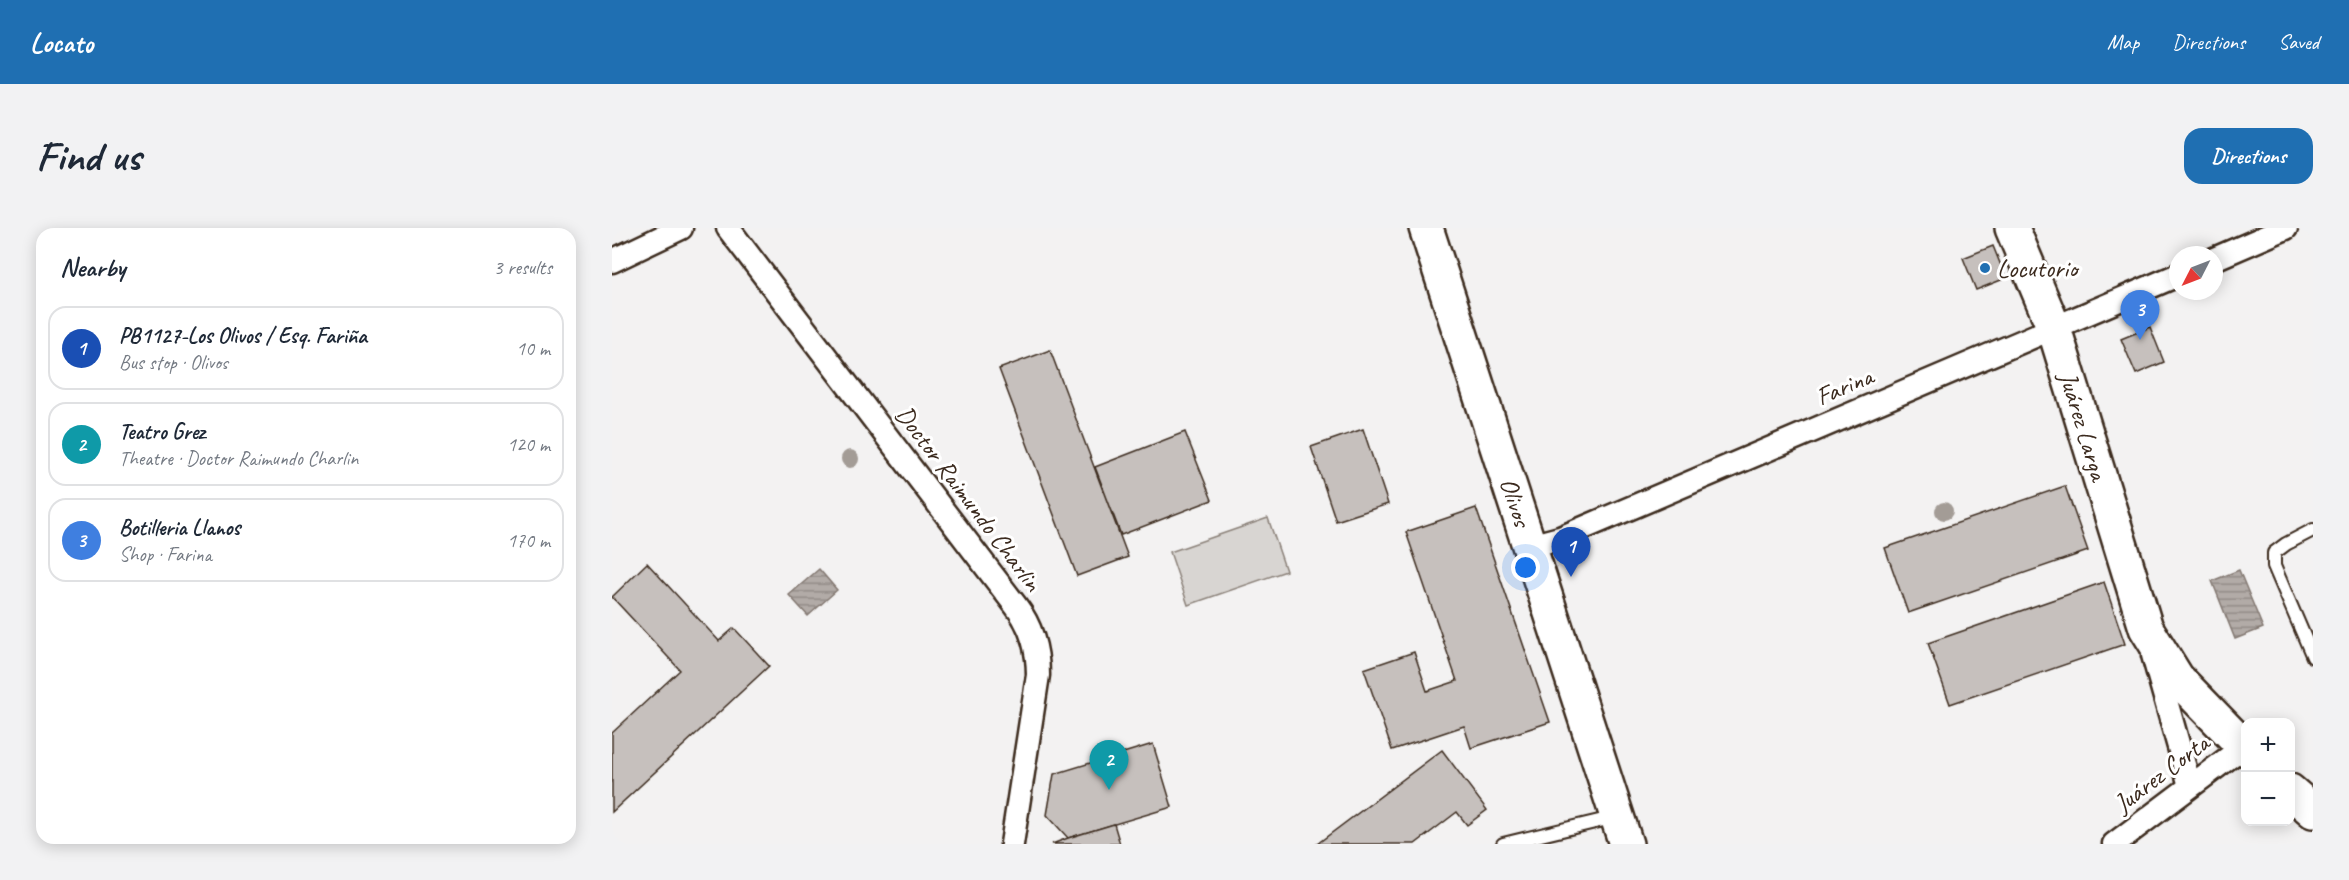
<!DOCTYPE html>
<meta charset="utf-8">
<style>
body{margin:0;font-family:Caveat,sans-serif;background:#f2f2f3;color:#1f2937}
.controls{position:absolute;right:18px;bottom:18px;display:grid;overflow:hidden;border-radius:12px;box-shadow:0 3px 15px #0003}
.controls button{width:54px;height:54px;display:grid;place-items:center;padding:0;border:0;border-bottom:2px solid #e0e1e3;background:#fff;color:#1f2937;font:30px sans-serif}
.compass{position:absolute;left:1557px;top:18px;width:54px;height:54px;border-radius:50%;background:#fff;box-shadow:0 3px 15px #0003;rotate:228deg}
.you{position:absolute;left:914px;top:340px;width:21px;height:21px;margin:-15px;border:4px solid #fff;border-radius:50%;background:#1a73e8;box-shadow:0 0 0 9px #1a73e833}
.badge{display:grid;place-items:center;width:39px;height:39px;border-radius:50%;background:#1f6fb2;color:#fff;font-size:20px;font-weight:700}
.pin{position:absolute;translate:-50% -50px;filter:drop-shadow(0 2px 3px #0008)}
.pin::after{content:'';position:absolute;top:32px;width:21px;height:18px;background:inherit;clip-path:polygon(0 0,100% 0,50% 100%)}
.list{margin:0;padding:0;list-style:none}
h2{display:flex;justify-content:space-between;align-items:center;height:78px;margin:0;padding:0 24px;font-size:26px}
h2 small{font-size:20px;font-weight:400;color:#747a83}
.list li{display:grid;grid-template-columns:39px 1fr auto;gap:18px;align-items:center;box-sizing:border-box;height:84px;margin:0 12px 12px;padding:0 12px;border:2px solid #e0e1e3;border-radius:18px}
.list b{display:block;font-size:22px;white-space:nowrap}
.list p{margin:0;font-size:20px;white-space:nowrap;color:#747a83}
.list em{font-size:20px;font-style:normal;color:#747a83}
.map{position:relative;flex:none;width:1701px;height:616px;overflow:hidden;border-radius:18px}
header{display:flex;align-items:center;gap:36px;box-sizing:border-box;height:84px;padding:0 30px;background:#1f6fb2;color:#fff}
header strong{font-size:28px}
nav{display:flex;gap:33px;margin-inline-start:auto;font-size:21px}
.intro{display:flex;align-items:center;justify-content:space-between;box-sizing:border-box;height:144px;padding:0 36px}
h1{margin:0;font-size:42px}
.button{padding:15px 27px;border-radius:18px;background:#1f6fb2;color:#fff;font-size:21px;font-weight:700}
main{display:flex;gap:36px;padding:0 36px}
aside{flex:1;background:#fff;border-radius:18px;box-shadow:0 3px 15px #0003}
.map>svg:first-child{display:block}
.garden{fill:#d8d5d2;stroke:#8a8078;stroke-width:1.5}
.water{fill:url(#water-rules);stroke:#827770;stroke-width:1.5}
.building{fill:#c6c0bd;stroke:#3b2a1e;stroke-width:1.5}
.lines{fill:none;stroke-linecap:round;stroke-linejoin:round}
.lane-casing{stroke:#3b2a1e;stroke-width:16}
.street-casing{stroke:#3b2a1e;stroke-width:27}
.secondary-casing{stroke:#3b2a1e;stroke-width:38}
.lane{stroke:#fff;stroke-width:12}
.street{stroke:#fff;stroke-width:22}
.secondary{stroke:#fff;stroke-width:33}
.tree{fill:#a39c96}
.poi-dot{fill:#1f6fb2;stroke:#fff;stroke-width:2}
.labels{text-anchor:middle;stroke-width:6;stroke-linejoin:round;paint-order:stroke}
.poi-label{font-size:26px;fill:#3b2a1e;stroke:#fff;text-anchor:start}
.street-label{font-size:26px;fill:#3b2a1e;stroke:#fff}
</style>
<header>
<strong>Locato</strong>
<nav><a>Map</a><a>Directions</a><a>Saved</a></nav>
</header>
<div class="intro"><h1>Find us</h1><a class="button">Directions</a></div>
<main>
<aside>
<h2>Nearby<small>3 results</small></h2>
<ul class="list">
<li><span class="badge" style="background:#1a4fb4">1</span><div><b>PB1127-Los Olivos / Esq. Fariña</b><p>Bus stop · Olivos</p></div><em>10 m</em></li>
<li><span class="badge" style="background:#0f9aa8">2</span><div><b>Teatro Grez</b><p>Theatre · Doctor Raimundo Charlin</p></div><em>120 m</em></li>
<li><span class="badge" style="background:#3f7fe0">3</span><div><b>Botilleria Llanos</b><p>Shop · Farina</p></div><em>170 m</em></li>
</ul>
</aside>
<div class="map">
<svg width="1701" height="616" viewBox="0 0 1701 616">
<defs>
<pattern id="water-rules" width="6" height="5" patternUnits="userSpaceOnUse" patternTransform="scale(1.5)"><rect width="6" height="5" fill="#b2aba7"/><path d="M0 2.5h6" fill="none" stroke="#928b87"/></pattern>
</defs>
<rect width="100%" height="100%" fill="#f3f2f2"/>
<filter id="ink" filterUnits="userSpaceOnUse"><feTurbulence type="fractalNoise" baseFrequency=".0167" numOctaves="2"/><feDisplacementMap in="SourceGraphic" scale="12" xChannelSelector="R" yChannelSelector="G"/><feConvolveMatrix kernelMatrix="1 2 1 2 8 2 1 2 1" color-interpolation-filters="sRGB"/></filter>
<g filter="url(#ink)">
<path class="garden" d="M 656,290 L 674,343 L 576,377 L 558,324 Z"/>
<g class="water">
<path d="M 207,341 L 225,362 L 196,388 L 177,367 Z"/>
<path d="M 1627,342 L 1651,400 L 1623,411 L 1600,353 Z"/>
</g>
<g class="building">
<path d="M 1381,18 L 1394,50 L 1364,62 L 1351,30 Z"/>
<path d="M 1538,99 L 1552,134 L 1524,146 L 1509,111 Z"/>
<path d="M 438,122 L 516,329 L 465,348 L 387,141 Z"/>
<path d="M 751,201 L 776,276 L 724,293 L 699,219 Z"/>
<path d="M 573,204 L 600,272 L 509,307 L 483,239 Z"/>
<path d="M 1453,258 L 1476,323 L 1296,385 L 1273,320 Z"/>
<path d="M 864,280 L 938,494 L 859,520 L 852,498 L 780,522 L 752,441 L 802,424 L 815,463 L 845,453 L 794,304 Z"/>
<path d="M 35,335 L 107,413 L 122,400 L 157,438 L 0,584 L 0,505 L 68,442 L 0,369 Z"/>
<path d="M 1492,354 L 1513,416 L 1338,476 L 1316,415 Z"/>
<path d="M 541,516 L 560,579 L 456,610 L 435,587 L 442,546 Z"/>
<path d="M 830,522 L 875,582 L 855,597 L 845,584 L 803,616 L 705,616 Z"/>
<path d="M 502,596 L 508,616 L 440,616 L 456,610 Z"/>
</g>
<g class="lines">
<g class="lane-casing">
<g id="lane">
<path d="M 1701,302 L 1674,316 L 1662,325 L 1662,338 L 1701,429"/>
<path d="M 891,616 L 1004,589"/>
</g>
</g>
<g class="street-casing">
<g id="street">
<path d="M 116,0 L 404,378 C 420,399 426,421 426,447 L 400,616"/>
<path d="M 1602,31 L 1674,0"/>
<path d="M 0,33 L 69,0"/>
<path d="M 918,318 L 948,310 L 1566,47"/>
<path d="M 1541,427 L 1578,558"/>
<path d="M 1502,616 L 1631,519"/>
</g>
</g>
<g class="secondary-casing">
<g id="secondary">
<path d="M 814,0 L 1014,616"/>
<path d="M 1400,0 L 1442,100 L 1534,400 L 1565,450 L 1634,521"/>
<path d="M 1678,563 L 1701,583"/>
</g>
</g>
<use href="#lane" class="lane"/>
<use href="#street" class="street"/>
<use href="#secondary" class="secondary"/>
</g>
<g class="tree">
<circle cx="238" cy="231" r="9"/>
<circle cx="1332" cy="283" r="9"/>
</g>
</g>
<circle class="poi-dot" cx="1373" cy="40" r="6"/>
<g class="labels">
<g class="poi-label">
<text x="1385" y="49">Locutorio</text>
</g>
<g class="street-label">
<text transform="translate(1232 158) rotate(-23)" y="9">Farina</text>
<text transform="translate(1472 198) rotate(73)" y="9">Juárez Larga</text>
<text transform="translate(357 270) rotate(53)" y="9">Doctor Raimundo Charlin</text>
<text transform="translate(904 274) rotate(72)" y="9">Olivos</text>
<text transform="translate(1549 545) rotate(-37)" y="9">Juárez Corta</text>
</g>
</g>
</svg>
<div class="controls">
<button>+</button>
<button>−</button>
</div>
<svg class="compass" viewBox="-18 -18 36 36"><path d="M0-13l5 13h-10z" fill="#e53935"/><path d="M0 13l5-13h-10z" fill="#747a83"/></svg>
<div class="you"></div>
<div class="pin badge" style="left:959px;top:349px;background:#1a4fb4">1</div>
<div class="pin badge" style="left:497px;top:562px;background:#0f9aa8">2</div>
<div class="pin badge" style="left:1528px;top:112px;background:#3f7fe0">3</div>
</div>
</main>
